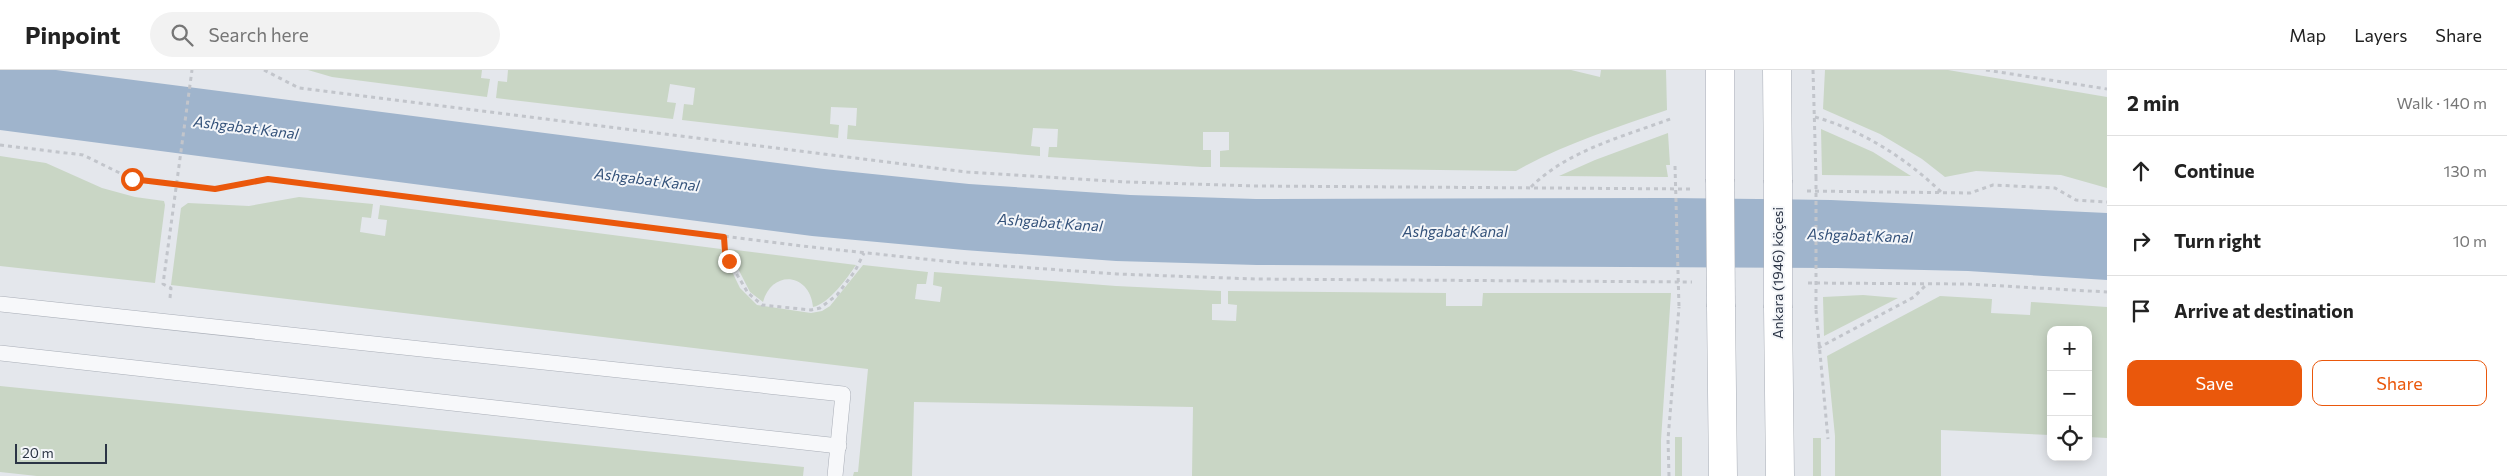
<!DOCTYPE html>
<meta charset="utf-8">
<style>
body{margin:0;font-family:Commissioner,sans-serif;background:#f2f2f2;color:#222}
.controls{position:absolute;right:15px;bottom:15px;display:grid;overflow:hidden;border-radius:10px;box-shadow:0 2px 12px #0003}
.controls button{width:45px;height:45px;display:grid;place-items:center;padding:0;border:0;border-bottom:1px solid #e0e0e0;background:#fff;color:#222;font:25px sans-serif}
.scale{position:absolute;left:15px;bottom:12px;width:92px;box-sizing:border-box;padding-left:5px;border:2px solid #2b3445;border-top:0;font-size:14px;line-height:18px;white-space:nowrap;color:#2b3445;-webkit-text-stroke:4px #f4f6f9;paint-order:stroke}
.stop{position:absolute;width:15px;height:15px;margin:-11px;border:4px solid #ea580c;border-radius:50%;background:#fff}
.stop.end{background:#ea580c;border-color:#fff;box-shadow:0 1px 5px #0008}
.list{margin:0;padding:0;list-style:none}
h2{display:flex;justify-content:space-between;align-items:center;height:65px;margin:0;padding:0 20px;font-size:21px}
h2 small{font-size:16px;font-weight:400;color:#767676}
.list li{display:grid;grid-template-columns:32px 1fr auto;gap:15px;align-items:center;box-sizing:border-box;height:70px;padding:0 20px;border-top:1px solid #e0e0e0}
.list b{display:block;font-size:19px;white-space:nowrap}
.list em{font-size:16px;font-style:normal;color:#767676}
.actions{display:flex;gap:10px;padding:15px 20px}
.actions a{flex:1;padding:11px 0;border:1px solid #ea580c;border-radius:10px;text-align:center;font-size:18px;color:#ea580c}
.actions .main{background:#ea580c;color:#fff}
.icon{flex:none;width:28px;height:28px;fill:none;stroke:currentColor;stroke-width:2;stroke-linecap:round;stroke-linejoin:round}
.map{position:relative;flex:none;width:2107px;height:406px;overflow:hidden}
header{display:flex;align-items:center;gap:30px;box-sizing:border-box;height:70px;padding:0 25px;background:#fff;border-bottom:1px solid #e0e0e0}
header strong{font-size:24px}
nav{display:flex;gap:28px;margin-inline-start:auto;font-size:18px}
.search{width:350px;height:45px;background:#f2f2f2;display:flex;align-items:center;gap:12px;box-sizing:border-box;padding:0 18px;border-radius:28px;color:#767676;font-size:19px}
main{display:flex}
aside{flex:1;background:#fff}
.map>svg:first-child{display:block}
.green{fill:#c9d6c5}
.water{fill:#9fb4cc}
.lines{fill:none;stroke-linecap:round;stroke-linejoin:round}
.lane-casing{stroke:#a9aeb7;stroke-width:16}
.secondary-casing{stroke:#a9aeb7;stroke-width:29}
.path{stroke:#c2c5cb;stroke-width:3;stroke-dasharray:4 4;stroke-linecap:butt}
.lane{stroke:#f7f8fa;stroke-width:15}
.secondary{stroke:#fff;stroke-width:28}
.secondary-bridge-casing{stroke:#a9aeb7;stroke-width:29;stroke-linecap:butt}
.path-bridge{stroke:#c2c5cb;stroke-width:3;stroke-dasharray:4 4;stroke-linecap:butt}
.secondary-bridge{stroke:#fff;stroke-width:28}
.route{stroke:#ea580c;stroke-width:6}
.labels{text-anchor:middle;stroke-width:4;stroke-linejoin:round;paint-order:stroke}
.street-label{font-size:14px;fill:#2b3445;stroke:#f4f6f9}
.water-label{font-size:15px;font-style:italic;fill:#34527a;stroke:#f4f6f9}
</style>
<header>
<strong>Pinpoint</strong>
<div class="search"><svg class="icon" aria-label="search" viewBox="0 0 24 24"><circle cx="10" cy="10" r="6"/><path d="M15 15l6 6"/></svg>Search here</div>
<nav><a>Map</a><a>Layers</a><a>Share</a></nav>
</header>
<main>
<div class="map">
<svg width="2107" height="406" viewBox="0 0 2107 406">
<rect width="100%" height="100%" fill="#e4e7ec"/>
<g class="green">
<path d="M 308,0 L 482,0 L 481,8 L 490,9 L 487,27 L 332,7 Z"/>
<path d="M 508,0 L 1571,0 L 1600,7 L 1601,0 L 1666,0 L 1667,40 C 1615,58 1564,74 1516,101 L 1220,97 L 1220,81 L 1229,80 L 1229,62 L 1203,62 L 1203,80 L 1211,80 L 1211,97 L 1202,97 L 1048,87 L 1049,77 L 1057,77 L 1058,59 L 1033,58 L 1031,76 L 1040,77 L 1040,86 L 847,69 L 848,55 L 856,56 L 857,38 L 831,37 L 830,54 L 839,55 L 838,68 L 682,50 L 684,34 L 693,35 L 695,18 L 670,14 L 667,32 L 676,33 L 673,49 L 496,28 L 498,11 L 507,12 Z"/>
<path d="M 1825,0 L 1948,0 L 2107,27 L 2107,118 L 2061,105 L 1976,101 L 1945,107 L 1922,89 L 1880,64 L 1823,39 Z"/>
<path d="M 1821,59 L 1873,82 L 1911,106 L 1822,105 Z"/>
<path d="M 1668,63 L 1670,95 L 1666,95 L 1668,107 L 1559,106 L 1595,90 Z"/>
<path d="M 0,86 L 46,93 L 102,118 L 135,127 L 164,131 L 165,135 L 155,213 L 0,196 Z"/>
<path d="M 299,127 L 373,134 L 371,148 L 362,147 L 360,162 L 385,166 L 387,150 L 378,149 L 380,135 L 721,179 L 740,218 L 757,235 L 811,243 L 822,241 L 830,236 L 863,195 L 928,202 L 926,214 L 917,214 L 915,229 L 940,232 L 942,217 L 933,215 L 934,202 L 1116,216 L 1221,221 L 1221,234 L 1212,234 L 1212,250 L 1236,251 L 1237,235 L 1228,234 L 1228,221 L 1446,223 L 1446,236 L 1482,236 L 1483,223 L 1671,223 L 1661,370 L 1661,406 L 1192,406 L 1193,337 L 914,332 L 912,406 L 853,406 L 854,402 L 858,402 L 868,299 L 171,215 L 181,138 L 188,133 L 249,136 Z"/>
<path d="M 728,179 L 856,195 C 847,208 829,234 813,237 C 810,203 772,199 763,232 L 750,222 Z"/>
<path d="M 1863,225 L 1898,228 L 1824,266 L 1823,227 Z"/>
<path d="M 1940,226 L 1992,229 L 1991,243 L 2030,245 L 2031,232 L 2107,237 L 2107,368 L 2088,367 L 2088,260 L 2051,260 L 2051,365 L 1941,360 L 1941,406 L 1835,406 L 1835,366 L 1827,286 Z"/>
<path d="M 0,316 L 804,397 L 803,406 L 37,406 L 0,402 Z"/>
<rect x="1675" y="367" width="7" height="39"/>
<rect x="1813" y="368" width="8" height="38"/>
</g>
<path class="water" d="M 0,0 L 56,0 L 824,99 L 969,114 L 1130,125 L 1256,129 L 1669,128 L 1831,130 L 2107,143 L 2107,210 L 1968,201 L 1836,198 L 1257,195 L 1116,191 L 964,180 L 812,166 L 0,60 Z"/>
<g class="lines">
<g class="lane-casing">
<g id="lane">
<path d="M 0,234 L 843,324 L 835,406"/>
<path d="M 0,283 L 839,376"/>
</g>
</g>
<g class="secondary-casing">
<g id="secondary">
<path d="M 1777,0 L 1778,110"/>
<path d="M 1720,109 L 1720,0"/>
<path d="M 1721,237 L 1723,406"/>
<path d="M 1778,238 L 1780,406"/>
</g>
</g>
<g class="path">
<path d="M 264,0 L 299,18 L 967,102 L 1127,112 L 1256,116 L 1691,119"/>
<path d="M 1813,0 L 1816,107"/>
<path d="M 1986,0 L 2107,19"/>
<path d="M 1815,47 C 1862,60 1907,89 1941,122"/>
<path d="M 0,75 L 83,85 L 132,109 L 215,119 L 268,109 L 811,177 L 962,193 L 1117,204 L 1255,209 L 1692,212"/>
<path d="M 1531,117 C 1568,80 1625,66 1673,48"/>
<path d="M 1807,121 L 1970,123 L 1993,115 L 2055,118 L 2076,130 L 2107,132"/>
<path d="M 724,167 L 726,186 L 748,223 L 762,235 L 811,240 L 820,238 L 837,225 L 855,201 L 864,183"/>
<path d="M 1808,213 L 1968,214 L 2107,222"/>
<path d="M 170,228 L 171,218 L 163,214 L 192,0"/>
<path d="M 1816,240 L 1828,369"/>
<path d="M 1818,278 L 1914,227 L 1927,214"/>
<path d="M 1669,406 L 1668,369 L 1679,237"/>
</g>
<use href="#lane" class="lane"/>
<use href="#secondary" class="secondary"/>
<g class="secondary-bridge-casing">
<g id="secondary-bridge">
<path d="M 1720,109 L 1721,237"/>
<path d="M 1778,110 L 1778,238"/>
</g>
</g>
<g class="path-bridge">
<path d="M 1675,96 L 1679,237"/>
<path d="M 1816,107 L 1816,240"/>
</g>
<use href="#secondary-bridge" class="secondary-bridge"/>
</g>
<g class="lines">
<path class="route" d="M 132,109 L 215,119 L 268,109 L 724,167 L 725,182 L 729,191"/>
</g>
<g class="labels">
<g class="street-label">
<text transform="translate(1778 203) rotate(-90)" y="5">Ankara (1946) köçesi</text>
</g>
<g class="water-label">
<text transform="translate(246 58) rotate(7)" y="5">Ashgabat Kanal</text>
<text transform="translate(647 110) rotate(7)" y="5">Ashgabat Kanal</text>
<text transform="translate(1050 153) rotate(4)" y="5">Ashgabat Kanal</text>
<text x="1455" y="167">Ashgabat Kanal</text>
<text transform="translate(1860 166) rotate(2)" y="5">Ashgabat Kanal</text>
</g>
</g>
</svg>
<div class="controls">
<button>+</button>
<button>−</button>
<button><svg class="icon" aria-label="locate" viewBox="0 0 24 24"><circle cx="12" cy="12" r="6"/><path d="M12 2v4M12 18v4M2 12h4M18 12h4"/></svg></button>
</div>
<div class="scale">20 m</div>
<div class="stop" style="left:132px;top:109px"></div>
<div class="stop end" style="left:729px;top:191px"></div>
</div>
<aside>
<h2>2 min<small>Walk · 140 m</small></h2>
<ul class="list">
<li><svg class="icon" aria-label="ahead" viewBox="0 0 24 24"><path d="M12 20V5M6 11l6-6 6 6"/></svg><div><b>Continue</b></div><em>130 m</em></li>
<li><svg class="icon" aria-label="right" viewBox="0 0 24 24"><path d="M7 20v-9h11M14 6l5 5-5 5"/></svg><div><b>Turn right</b></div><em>10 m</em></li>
<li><svg class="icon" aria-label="arrive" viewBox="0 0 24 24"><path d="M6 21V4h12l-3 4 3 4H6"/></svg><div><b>Arrive at destination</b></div></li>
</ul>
<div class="actions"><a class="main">Save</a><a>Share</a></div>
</aside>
</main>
